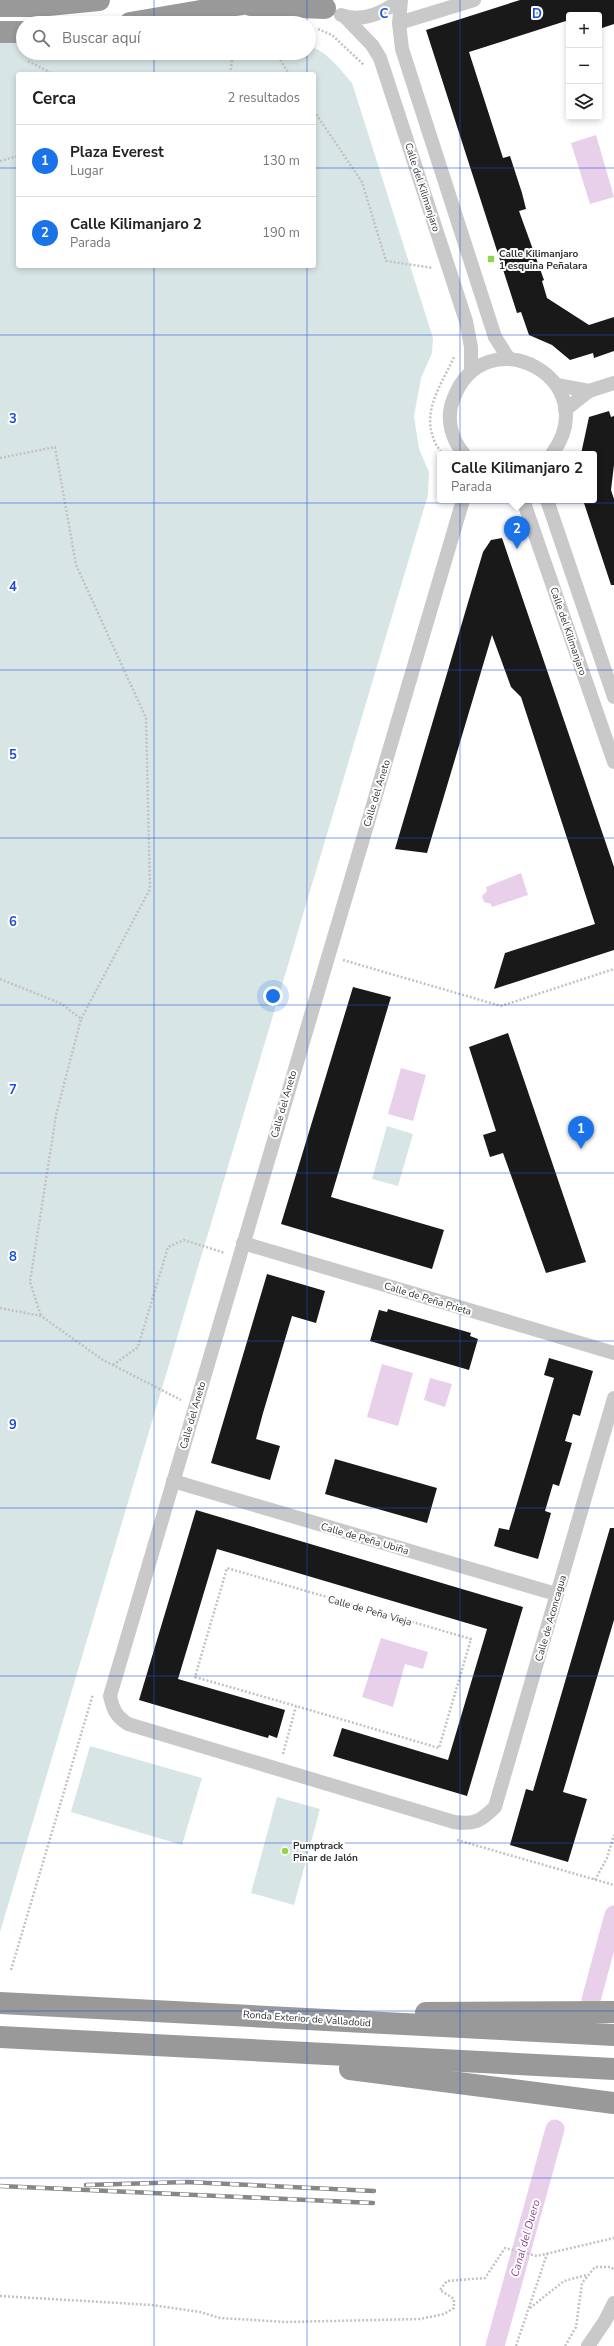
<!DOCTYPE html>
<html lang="es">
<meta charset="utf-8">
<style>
body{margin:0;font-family:"Nunito Sans",sans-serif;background:#f6f6f6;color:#222}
.controls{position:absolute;right:12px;top:12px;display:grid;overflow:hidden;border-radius:4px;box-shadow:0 2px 6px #0003}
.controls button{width:36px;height:36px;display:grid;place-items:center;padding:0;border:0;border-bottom:1px solid #e0e0e0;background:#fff;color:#222;font:20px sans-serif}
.you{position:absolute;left:273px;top:996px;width:14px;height:14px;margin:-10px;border:3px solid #fff;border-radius:50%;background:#1a73e8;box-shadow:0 0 0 6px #1a73e833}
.badge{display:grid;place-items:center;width:26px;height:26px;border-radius:50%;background:#1a73e8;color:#fff;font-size:13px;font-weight:700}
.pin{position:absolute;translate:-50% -33px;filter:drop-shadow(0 1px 2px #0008)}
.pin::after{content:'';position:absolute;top:21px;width:14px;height:12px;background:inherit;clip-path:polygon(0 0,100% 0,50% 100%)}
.popup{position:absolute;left:437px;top:451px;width:160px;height:52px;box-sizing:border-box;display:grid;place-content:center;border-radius:4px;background:#fff;filter:drop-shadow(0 1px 3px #0005);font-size:13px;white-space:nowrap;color:#767676}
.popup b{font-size:15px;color:#222}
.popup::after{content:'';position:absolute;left:50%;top:100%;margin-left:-8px;border:8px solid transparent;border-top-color:#fff}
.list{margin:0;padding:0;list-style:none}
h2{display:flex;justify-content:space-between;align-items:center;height:52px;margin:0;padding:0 16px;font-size:17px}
h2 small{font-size:13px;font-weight:400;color:#767676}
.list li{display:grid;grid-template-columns:26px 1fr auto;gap:12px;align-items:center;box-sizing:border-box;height:72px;padding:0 16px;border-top:1px solid #e0e0e0}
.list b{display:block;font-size:15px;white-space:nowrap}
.list p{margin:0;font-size:13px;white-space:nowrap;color:#767676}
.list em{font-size:13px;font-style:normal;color:#767676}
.icon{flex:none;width:22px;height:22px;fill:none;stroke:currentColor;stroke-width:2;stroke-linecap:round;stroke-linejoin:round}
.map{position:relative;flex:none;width:614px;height:2346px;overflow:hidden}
.search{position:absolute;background:#fff;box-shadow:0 2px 6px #0003;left:16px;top:16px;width:300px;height:44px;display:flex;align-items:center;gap:10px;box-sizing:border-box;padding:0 14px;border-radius:22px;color:#767676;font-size:15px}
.panel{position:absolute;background:#fff;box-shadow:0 2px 6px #0003;left:16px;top:72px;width:300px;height:196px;border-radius:4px}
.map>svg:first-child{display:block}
.green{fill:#d8e5e5;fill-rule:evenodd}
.water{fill:#e8d0ea}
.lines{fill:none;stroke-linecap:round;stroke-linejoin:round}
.canal{stroke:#e8d0ea;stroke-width:19}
.building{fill:#191919}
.path{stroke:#c2c2c2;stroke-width:2.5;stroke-dasharray:2 2;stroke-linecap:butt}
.street{stroke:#c9c9c9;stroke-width:14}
.highway{stroke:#999;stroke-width:22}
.rail-casing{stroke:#878787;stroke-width:4.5}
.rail{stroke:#fff;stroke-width:3;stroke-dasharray:9;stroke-linecap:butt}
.grid{fill:none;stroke:#1d4ed8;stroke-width:1;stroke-opacity:0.55}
.poi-dot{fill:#92d548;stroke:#fff;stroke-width:1.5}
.labels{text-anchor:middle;stroke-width:4;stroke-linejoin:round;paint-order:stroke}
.street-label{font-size:10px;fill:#323232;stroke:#fff}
.poi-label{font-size:10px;font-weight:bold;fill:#323232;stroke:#fff;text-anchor:start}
.water-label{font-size:11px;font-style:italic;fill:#88478c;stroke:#fff}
.grid-label{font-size:13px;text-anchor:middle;font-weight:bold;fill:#1d4ed8;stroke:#fff;stroke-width:4;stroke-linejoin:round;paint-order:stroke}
</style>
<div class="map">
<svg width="614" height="2346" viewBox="0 0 614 2346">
<rect width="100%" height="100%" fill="#fff"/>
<g class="green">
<path d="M 0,43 L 23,43 L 23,53 L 309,53 L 309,46 C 328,52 339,68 352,83 L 433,338 L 432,353 L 421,378 L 414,416 L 419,449 L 429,472 L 428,495 L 0,1932 ZM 18,74 L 314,74 L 314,266 L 18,266 Z"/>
<path d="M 387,1126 L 413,1134 L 398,1186 L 372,1179 Z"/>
<path d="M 90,1746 L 202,1778 L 182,1845 L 71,1812 Z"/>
<path d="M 277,1797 L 320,1809 L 294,1905 L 251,1893 Z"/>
</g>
<g class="water">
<path d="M 596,135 L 614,197 L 590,204 L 571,143 Z"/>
<path d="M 521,873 L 528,895 L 492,907 L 491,904 L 484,902 L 482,896 L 487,891 L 486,887 Z"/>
<path d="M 401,1068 L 426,1075 L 413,1121 L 388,1114 Z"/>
<path d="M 382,1364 L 413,1373 L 398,1426 L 367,1417 Z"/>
<path d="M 430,1378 L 452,1384 L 445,1407 L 424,1400 Z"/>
<path d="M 381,1638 L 428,1652 L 423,1669 L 405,1664 L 393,1707 L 362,1697 Z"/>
</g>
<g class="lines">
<g class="canal">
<path d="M 591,2000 L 614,1915"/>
<path d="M 495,2346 L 555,2129"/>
</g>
</g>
<g class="building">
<path d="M 520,0 L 614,0 L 614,24 L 599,29 L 599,15 L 569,15 L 569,20 L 469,52 L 503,158 L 510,156 L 522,193 L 526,209 L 519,211 L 544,280 L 542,281 L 547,298 L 589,325 L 614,317 L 614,351 L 594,358 L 593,353 L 570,360 L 552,345 L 529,335 L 521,312 L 517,313 L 426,30 Z"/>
<path d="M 609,411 L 611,417 L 614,416 L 614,465 L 611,490 L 614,499 L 614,585 L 611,585 L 583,500 L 594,500 L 594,454 L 581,454 L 589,417 Z"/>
<path d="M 502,538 L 614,867 L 614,950 L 494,989 L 505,953 L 595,924 L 521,697 L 511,687 L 492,635 L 427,853 L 395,849 L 483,552 L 491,540 Z"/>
<path d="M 353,987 L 391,997 L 331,1197 L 444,1230 L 432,1269 L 281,1224 Z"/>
<path d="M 508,1033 L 586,1262 L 546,1273 L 503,1153 L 490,1157 L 483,1135 L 496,1131 L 469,1047 Z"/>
<path d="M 267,1274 L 325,1291 L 316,1323 L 292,1316 L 263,1413 L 256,1439 L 280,1446 L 270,1480 L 211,1463 Z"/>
<path d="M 388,1309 L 471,1333 L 470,1336 L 478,1339 L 469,1370 L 370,1341 L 379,1310 L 387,1312 Z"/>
<path d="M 549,1358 L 593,1371 L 580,1416 L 573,1414 L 565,1441 L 572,1443 L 559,1486 L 553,1484 L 545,1511 L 551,1513 L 538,1559 L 494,1546 L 499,1528 L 509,1530 L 532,1453 L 554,1378 L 544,1375 Z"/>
<path d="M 335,1459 L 437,1488 L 427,1523 L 325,1494 Z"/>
<path d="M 196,1510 L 523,1607 L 467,1796 L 333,1756 L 342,1728 L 448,1760 L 487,1629 L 217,1549 L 178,1679 L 285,1710 L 277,1738 L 269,1735 L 268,1738 L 139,1700 Z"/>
<path d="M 610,1528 L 614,1528 L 614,1620 L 563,1792 L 587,1799 L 568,1862 L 510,1845 L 526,1789 L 533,1791 Z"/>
</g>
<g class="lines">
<g class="path">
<path d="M 318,29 L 332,35 L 364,65"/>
<path d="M 276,53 L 289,74"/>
<path d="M 28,61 L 53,74"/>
<path d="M 230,74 L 233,53"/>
<path d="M 314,111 L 362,182 L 386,261 L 433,268"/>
<path d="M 0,161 L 18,156"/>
<path d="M 441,452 C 416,418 440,388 454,357"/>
<path d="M 0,458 L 55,447 L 76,565 L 146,718 L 150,889 L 81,1019"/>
<path d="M 343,960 L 501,1006 L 614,969"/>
<path d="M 0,979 L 62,1004 L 81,1019 L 56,1115 L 30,1282 L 41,1316"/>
<path d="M 0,1308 L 41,1316 L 103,1360 L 181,1400"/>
<path d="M 113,1365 L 138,1347 L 168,1247 L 184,1240 L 225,1253"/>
<path d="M 283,1754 L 296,1706 L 439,1748 L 471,1639 L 227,1568 L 195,1677 L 296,1706"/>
<path d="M 457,1840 L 614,1885"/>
<path d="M 595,1880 L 607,1858 L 614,1835"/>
<path d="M 11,1970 L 93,1694"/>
<path d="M 0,2296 L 152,2305 L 200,2312 L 220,2318 L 286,2322 L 420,2319 L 444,2314 L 454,2308 L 454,2299 L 440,2290 L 447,2281 L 485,2278 L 505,2248 L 537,2256 L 614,2238"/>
<path d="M 530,2308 L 564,2281 L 587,2275"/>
<path d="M 516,2346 L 547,2254"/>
<path d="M 565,2346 L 576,2327 L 582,2283 L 595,2267 L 611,2267 L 614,2270"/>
</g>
<g class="street">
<path d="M 401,0 L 399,23 L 402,49 L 495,337 L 509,359"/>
<path d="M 341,15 C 363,23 383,13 400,0"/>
<path d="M 344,16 L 372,45 L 380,58 L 466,321 L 471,347 L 471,372"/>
<path d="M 399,23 L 474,0"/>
<path d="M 557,385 L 589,391"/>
<path d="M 565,410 L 589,391 L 614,383"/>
<path d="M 464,454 C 451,439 446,418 453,400 C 484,314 607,379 552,454"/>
<path d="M 463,500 L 110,1696 C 113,1710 116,1716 128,1724 L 454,1822 C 474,1825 481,1821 495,1807 L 614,1398"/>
<path d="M 523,500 L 614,762"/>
<path d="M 547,500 L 614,697"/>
<path d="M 243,1243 L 614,1353"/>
<path d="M 173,1481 L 556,1594"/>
<path d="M 588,2346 L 605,2321 L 614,2303"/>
</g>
<g class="highway">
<path d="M 251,5 L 325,8"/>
<path d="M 0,6 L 38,6 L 99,0"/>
<path d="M 130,23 L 266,0"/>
<path d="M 0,32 L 23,32"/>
<path d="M 0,2003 L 614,2035"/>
<path d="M 426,2013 L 614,2012"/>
<path d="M 0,2037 L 614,2069"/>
<path d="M 350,2069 L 614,2103"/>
</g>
<g class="rail-casing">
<g id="rail">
<path d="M 86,2185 L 187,2182 L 374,2191"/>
<path d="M 0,2186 L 373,2203"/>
</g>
</g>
<use href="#rail" class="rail"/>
</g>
<path class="grid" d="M 154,0 L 154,23M 307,0 L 307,23M 460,0 L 460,2346M 154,53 L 154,74M 307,53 L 307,74M 0,168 L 18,168M 314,168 L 614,168M 154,266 L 154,2346M 307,266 L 307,2346M 0,335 L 614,335M 0,503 L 614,503M 0,670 L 614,670M 0,838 L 614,838M 0,1005 L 614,1005M 0,1173 L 614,1173M 0,1341 L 614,1341M 0,1508 L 614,1508M 0,1676 L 614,1676M 0,1843 L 614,1843M 0,2011 L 614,2011M 0,2178 L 614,2178"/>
<g class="poi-dot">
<rect x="487" y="255" width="8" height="8" rx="2"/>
<circle cx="285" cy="1851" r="4"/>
</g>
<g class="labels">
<g class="street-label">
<text transform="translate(423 187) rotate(72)" y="4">Calle del Kilimanjaro</text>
<text transform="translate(569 631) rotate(71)" y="4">Calle del Kilimanjaro</text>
<text transform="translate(376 793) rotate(-73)" y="4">Calle del Aneto</text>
<text transform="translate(283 1104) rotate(-74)" y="4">Calle del Aneto</text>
<text transform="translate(428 1298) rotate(17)" y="4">Calle de Peña Prieta</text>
<text transform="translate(192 1415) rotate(-74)" y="4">Calle del Aneto</text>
<text transform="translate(365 1538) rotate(16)" y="4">Calle de Peña Ubiña</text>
<text transform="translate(370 1610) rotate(16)" y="4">Calle de Peña Vieja</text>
<text transform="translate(550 1618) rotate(-74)" y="4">Calle de Aconcagua</text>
<text transform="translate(307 2018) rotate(4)" y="4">Ronda Exterior de Valladolid</text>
</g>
<g class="poi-label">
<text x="499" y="257">Calle Kilimanjaro<tspan x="499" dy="12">1 esquina Peñalara</tspan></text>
<text x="293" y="1849">Pumptrack<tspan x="293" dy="12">Pinar de Jalón</tspan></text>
</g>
<g class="water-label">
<text transform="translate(525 2238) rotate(-74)" y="4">Canal del Duero</text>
</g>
</g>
<g class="grid-label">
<text x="384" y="18">C</text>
<text x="537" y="18">D</text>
<text x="13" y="423">3</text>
<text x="13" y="591">4</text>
<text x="13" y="759">5</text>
<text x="13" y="926">6</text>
<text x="13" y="1094">7</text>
<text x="13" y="1261">8</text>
<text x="13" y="1429">9</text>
</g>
</svg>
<div class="controls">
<button>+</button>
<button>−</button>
<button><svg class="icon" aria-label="layers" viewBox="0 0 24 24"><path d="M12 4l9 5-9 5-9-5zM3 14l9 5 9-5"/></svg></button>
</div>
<div class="you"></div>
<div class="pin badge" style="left:581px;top:1149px">1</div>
<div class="pin badge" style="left:517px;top:549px">2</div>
<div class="popup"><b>Calle Kilimanjaro 2</b>Parada</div>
<div class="search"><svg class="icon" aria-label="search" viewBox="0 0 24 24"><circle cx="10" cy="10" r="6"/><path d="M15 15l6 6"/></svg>Buscar aquí</div>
<section class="panel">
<h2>Cerca<small>2 resultados</small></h2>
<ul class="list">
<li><span class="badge">1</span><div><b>Plaza Everest</b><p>Lugar</p></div><em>130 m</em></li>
<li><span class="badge">2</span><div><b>Calle Kilimanjaro 2</b><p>Parada</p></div><em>190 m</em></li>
</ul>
</section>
</div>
